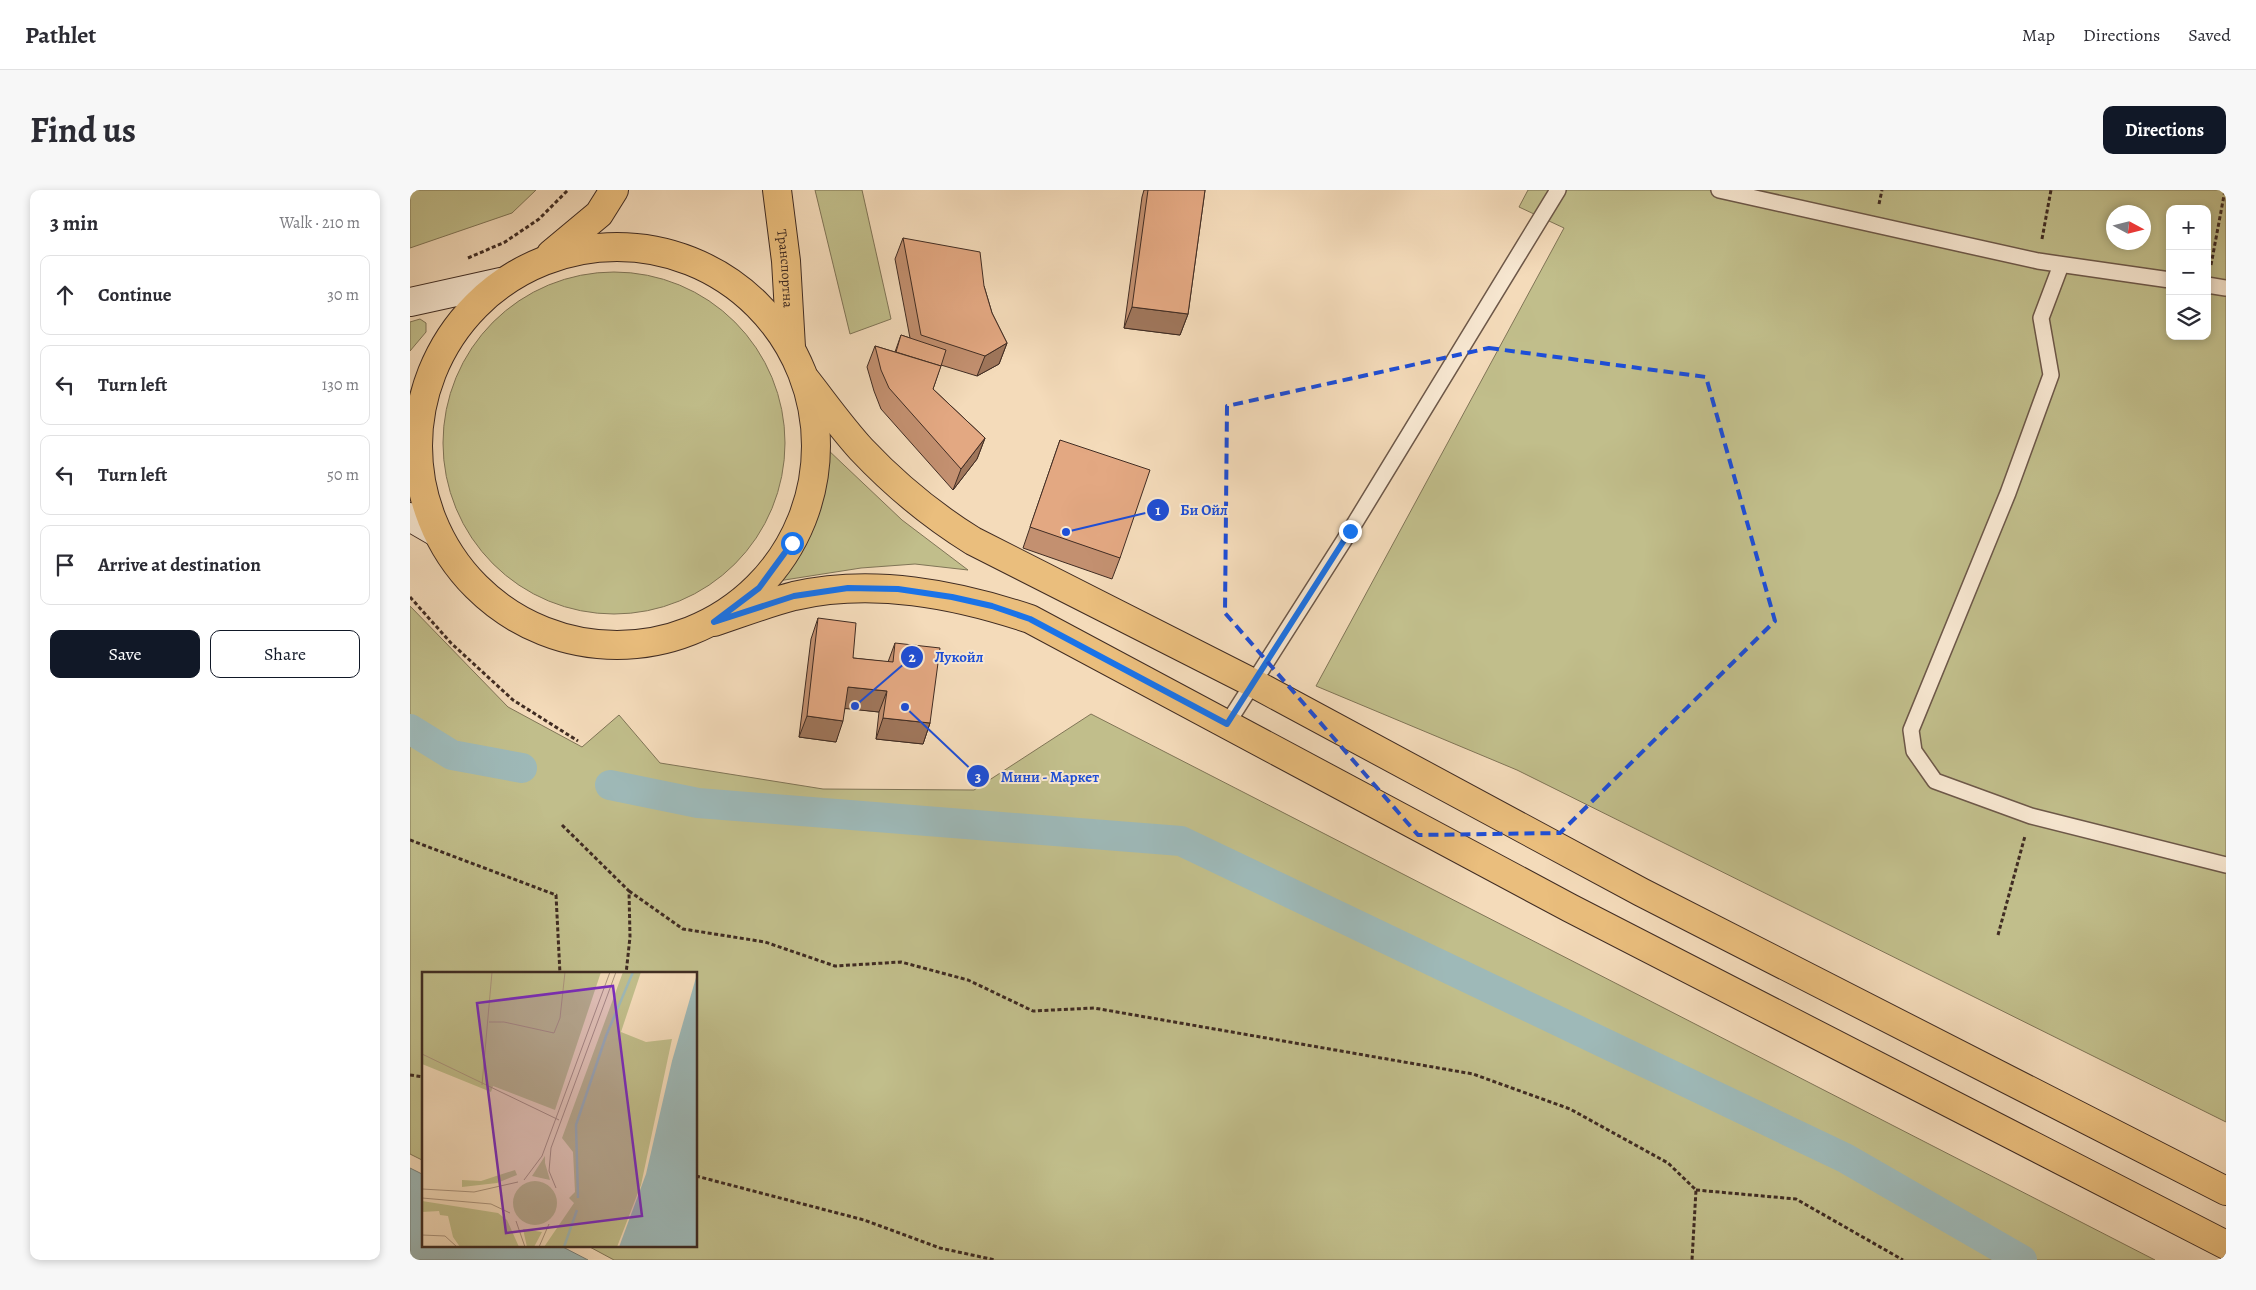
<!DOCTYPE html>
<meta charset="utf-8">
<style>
body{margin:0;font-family:Alegreya,serif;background:#f7f7f7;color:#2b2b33}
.controls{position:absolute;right:15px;top:15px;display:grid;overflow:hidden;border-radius:10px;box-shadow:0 2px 8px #0003}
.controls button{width:45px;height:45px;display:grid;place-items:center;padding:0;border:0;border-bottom:1px solid #e1e1e2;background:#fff;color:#2b2b33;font:25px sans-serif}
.compass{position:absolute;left:1696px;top:15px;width:45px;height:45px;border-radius:50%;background:#fff;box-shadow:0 2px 8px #0003;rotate:97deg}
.stop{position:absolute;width:15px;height:15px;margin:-11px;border:4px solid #1a73e8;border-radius:50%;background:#fff}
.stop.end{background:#1a73e8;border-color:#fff;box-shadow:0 1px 5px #0008}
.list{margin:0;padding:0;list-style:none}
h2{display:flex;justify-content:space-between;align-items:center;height:65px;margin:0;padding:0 20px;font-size:21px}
h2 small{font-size:16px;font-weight:400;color:#7c7c81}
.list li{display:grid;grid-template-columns:32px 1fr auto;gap:15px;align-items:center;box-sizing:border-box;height:80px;margin:0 10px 10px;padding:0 10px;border:1px solid #e1e1e2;border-radius:10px}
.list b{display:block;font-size:19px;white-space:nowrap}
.list em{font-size:16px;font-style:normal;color:#7c7c81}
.actions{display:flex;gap:10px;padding:15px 20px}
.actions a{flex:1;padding:11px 0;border:1px solid #111827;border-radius:10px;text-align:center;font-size:18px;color:#111827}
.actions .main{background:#111827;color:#fff}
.icon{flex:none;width:28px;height:28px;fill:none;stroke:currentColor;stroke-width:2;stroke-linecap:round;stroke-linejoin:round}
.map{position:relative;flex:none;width:1816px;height:1070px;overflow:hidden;border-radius:10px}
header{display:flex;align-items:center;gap:30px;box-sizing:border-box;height:70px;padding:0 25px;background:#fff;border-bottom:1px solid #e1e1e2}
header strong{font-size:24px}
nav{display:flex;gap:28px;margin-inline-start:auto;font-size:18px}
.intro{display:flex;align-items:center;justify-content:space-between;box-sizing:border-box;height:120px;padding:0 30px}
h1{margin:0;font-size:35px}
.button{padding:12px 22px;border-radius:10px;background:#111827;color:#fff;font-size:18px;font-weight:700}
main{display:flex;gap:30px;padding:0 30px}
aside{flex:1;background:#fff;border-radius:10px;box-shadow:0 2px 8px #0003}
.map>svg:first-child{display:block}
.green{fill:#c1be8b;stroke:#807557;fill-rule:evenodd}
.water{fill:#9eb9b8;stroke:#78817c}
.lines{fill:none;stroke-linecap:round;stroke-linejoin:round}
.canal{stroke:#9eb9b8;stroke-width:30}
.service-casing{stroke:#6d5849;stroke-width:18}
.secondary-casing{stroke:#402c23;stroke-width:30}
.primary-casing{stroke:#402c23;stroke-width:30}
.path{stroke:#402c23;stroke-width:3;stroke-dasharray:4 2.5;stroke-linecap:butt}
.service{stroke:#f8e8d2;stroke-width:15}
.secondary{stroke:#f8e8d2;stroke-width:28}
.primary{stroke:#eabe7d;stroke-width:28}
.wall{fill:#c39070;stroke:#402c23}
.shaded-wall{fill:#9f765b;stroke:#402c23}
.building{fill:#e3a882;stroke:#402c23}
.route{stroke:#1a73e8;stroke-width:6}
.marked{fill:none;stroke:#1d4ed8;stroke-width:4;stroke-dasharray:10 6;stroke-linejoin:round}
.labels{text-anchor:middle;stroke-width:4;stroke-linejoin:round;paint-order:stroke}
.street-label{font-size:14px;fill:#402c23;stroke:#f8e8d2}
.inset-river{fill:none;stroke:#9eb9b8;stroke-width:2.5}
.inset-road{fill:none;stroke:#ac957e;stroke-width:1}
.view{fill:#7b2cbf;fill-opacity:0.15;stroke:#7b2cbf;stroke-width:2.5}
.inset-edge{fill:none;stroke:#402c23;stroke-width:2.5}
.leader{fill:none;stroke:#1d4ed8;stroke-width:2}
.callout-dot{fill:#1d4ed8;stroke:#f8e8d2;stroke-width:2}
.mark-label{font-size:15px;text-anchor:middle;font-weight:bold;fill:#fff}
.callout-label{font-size:15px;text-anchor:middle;font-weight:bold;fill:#1d4ed8;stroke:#f8e8d2;stroke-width:4;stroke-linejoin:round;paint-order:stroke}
</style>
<header>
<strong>Pathlet</strong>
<nav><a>Map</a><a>Directions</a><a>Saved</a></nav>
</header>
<div class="intro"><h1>Find us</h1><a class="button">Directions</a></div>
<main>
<aside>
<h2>3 min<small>Walk · 210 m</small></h2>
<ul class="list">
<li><svg class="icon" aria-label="ahead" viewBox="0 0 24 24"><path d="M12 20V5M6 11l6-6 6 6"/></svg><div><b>Continue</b></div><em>30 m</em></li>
<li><svg class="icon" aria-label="left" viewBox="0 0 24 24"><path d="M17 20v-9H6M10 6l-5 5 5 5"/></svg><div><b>Turn left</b></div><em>130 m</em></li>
<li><svg class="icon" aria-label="left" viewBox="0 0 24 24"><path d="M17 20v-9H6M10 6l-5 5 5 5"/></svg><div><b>Turn left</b></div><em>50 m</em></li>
<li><svg class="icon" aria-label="arrive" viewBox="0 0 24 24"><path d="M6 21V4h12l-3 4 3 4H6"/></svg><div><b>Arrive at destination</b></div></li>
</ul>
<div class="actions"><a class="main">Save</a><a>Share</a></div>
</aside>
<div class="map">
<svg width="1816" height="1070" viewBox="0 0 1816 1070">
<rect width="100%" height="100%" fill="#f4dbba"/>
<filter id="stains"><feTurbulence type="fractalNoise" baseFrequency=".004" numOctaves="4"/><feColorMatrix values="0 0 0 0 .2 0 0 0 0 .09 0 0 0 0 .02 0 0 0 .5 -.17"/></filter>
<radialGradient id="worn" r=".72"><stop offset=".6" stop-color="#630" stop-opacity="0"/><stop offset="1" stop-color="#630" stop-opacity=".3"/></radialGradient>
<g class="green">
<path d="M 0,0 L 126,0 L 102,23 L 0,58 Z"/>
<path d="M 405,0 L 452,0 L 481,129 L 440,144 Z"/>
<path d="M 1118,0 L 1816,0 L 1816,932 L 1107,580 L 906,496 L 1154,38 L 1109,17 ZM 1760,19 L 1797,19 L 1797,146 L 1760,146 ZM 1704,22 L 1734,22 L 1734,52 L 1704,52 Z"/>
<circle cx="204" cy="253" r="171"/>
<path d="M 10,129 L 16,133 L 16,142 L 0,161 L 0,132 Z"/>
<path d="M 416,258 L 492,330 L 558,380 L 505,374 L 451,378 L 368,391 L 393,355 L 409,315 Z"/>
<path d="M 0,416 L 98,517 L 172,557 L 209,525 L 250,573 L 413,599 L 564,600 L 681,524 L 1745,1070 L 204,1070 L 178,1056 L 286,1056 L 286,784 L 14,784 L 14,971 L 0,964 Z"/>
</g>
<path class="water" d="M 0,978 L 14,985 L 14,1056 L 151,1056 L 178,1070 L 0,1070 Z"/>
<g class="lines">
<g class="canal">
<path d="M 0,539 L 42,565 L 112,578"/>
<path d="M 200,595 L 288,613 L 771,651 L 1435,968 L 1612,1070"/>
</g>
<g class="service-casing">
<g id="service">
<path d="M 1309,0 L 1628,71 L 1760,90"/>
<path d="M 1651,75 L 1631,128 L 1641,185 L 1598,303 L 1501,540 L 1504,561 L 1525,591 L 1621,626 L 1816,675"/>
<path d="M 1797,95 L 1816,98"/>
<path d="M 817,534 L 940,341 L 1148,0"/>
</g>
</g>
<g class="secondary-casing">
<g id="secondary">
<path d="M 0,112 L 91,92"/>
<path d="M 0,327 L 26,342"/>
</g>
</g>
<g class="primary-casing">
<g id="primary">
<path id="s1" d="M 367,0 L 376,71 L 381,157"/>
<circle cx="207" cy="256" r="199"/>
<path d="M 141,64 L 189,24 L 204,0"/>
<path d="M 396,190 C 414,213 431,237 451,259 C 485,295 521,325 563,351 L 843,493 L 1231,702 L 1816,1001"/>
<path d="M 304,432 C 331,423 357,413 384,406 C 463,388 545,404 620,429 L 1160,718 L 1816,1055"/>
</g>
</g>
<g class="path">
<path d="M 1469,14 L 1472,0"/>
<path d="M 1632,49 L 1641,0"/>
<path d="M 58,68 L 95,52 L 129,29 L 158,0"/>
<path d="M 1801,75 L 1815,0"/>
<path d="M 0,407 L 41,453 L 103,510 L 168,551"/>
<path d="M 152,635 L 219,701 L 220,747 L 216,784"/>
<path d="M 0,650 L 146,705 L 150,784"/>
<path d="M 219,701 L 273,739 L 355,752 L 425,776 L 491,772 L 558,790 L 623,821 L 684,818 L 1063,884 L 1160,919 L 1258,973 L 1286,1000 L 1282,1070"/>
<path d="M 1588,745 L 1615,646"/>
<path d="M 0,885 L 14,887"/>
<path d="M 286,986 L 454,1030 L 530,1058 L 585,1070"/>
<path d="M 1286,1000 L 1386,1009 L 1493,1070"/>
</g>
<use href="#service" class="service"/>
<use href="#secondary" class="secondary"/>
<use href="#primary" class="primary"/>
</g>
<g class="wall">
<path d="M 734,0 L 795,0 L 778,124 L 770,145 L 714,138 L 732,7 Z"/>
<path d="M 493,48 L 574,96 L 582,123 L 597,153 L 589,174 L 567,186 L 531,175 L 523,199 L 575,248 L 567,269 L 543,300 L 471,219 L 464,201 L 457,177 L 465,156 L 485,162 L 491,145 L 500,148 L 485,69 Z"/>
<path d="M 650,250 L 710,368 L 702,389 L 613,358 Z"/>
<path d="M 408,428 L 443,468 L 478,472 L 485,453 L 520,533 L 513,554 L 466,549 L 469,522 L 435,518 L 426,552 L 389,547 L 401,449 Z"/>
</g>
<g class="shaded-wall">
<path d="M 722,117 L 778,124 L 770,145 L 714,138 Z"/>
<path d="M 597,153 L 589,174 L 567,186 L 575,166 Z"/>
<path d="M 575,248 L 567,269 L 543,300 L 551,279 Z"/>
<path d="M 438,497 L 477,501 L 469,522 L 430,518 Z"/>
<path d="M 397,526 L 433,531 L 426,552 L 389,547 Z"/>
<path d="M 473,528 L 520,533 L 513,554 L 466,549 Z"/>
</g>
<g class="building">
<path d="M 738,0 L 795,0 L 778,124 L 722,117 Z"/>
<path d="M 493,48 L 570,62 L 574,96 L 582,123 L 597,153 L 575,166 L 511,145 Z"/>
<path d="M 491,145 L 536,160 L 531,176 L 486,162 Z"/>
<path d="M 465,156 L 531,176 L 523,199 L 575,248 L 551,279 L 479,198 L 471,180 Z"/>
<path d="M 650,250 L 740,280 L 710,368 L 620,337 Z"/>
<path d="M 408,428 L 446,433 L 443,468 L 483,472 L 485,453 L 530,458 L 520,533 L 473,528 L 477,501 L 438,497 L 433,531 L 397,526 Z"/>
</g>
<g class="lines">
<path class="route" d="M 382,353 L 349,398 L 304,432 L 384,406 L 438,398 L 488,399 L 542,407 L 582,416 L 620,429 L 817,534 L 940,341"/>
</g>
<path class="marked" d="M 1079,158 L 1296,187 L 1365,431 L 1150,643 L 1008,645 L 815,423 L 817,216 Z"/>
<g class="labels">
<g class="street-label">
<text dy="5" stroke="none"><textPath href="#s1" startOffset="79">Транспортна</textPath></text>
</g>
</g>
<g transform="translate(12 782)">
<rect width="275" height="275" fill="#f4dbba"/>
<path d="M 0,0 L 179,0 L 133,138 L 71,114 L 69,120 L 0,92 ZM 201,0 L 219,0 L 199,60 L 224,70 L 250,67 L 219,213 L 195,275 L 122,275 L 152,231 L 147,226 L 153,220 L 151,180 L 140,166 ZM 123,184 L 123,191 L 128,208 L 110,204 ZM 93,198 L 95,203 L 75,211 L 40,215 L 40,208 L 59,209 ZM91 231a22 22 0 1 1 44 0a22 22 0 1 1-44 0ZM 0,229 L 76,241 L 85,248 L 97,275 L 38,275 L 31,265 L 26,244 L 18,243 L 17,239 L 0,240 ZM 101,257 L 120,260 L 112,275 L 105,275 Z" fill="#c1be8b"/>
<path d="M 275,2 L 275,275 L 197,275 L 224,202 L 250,89 Z" fill="#9eb9b8"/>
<path class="inset-river" d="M 156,226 L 154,153 L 184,64 L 211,0M 142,275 L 155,238"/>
<path class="inset-road" d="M 67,50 L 82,50 L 132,61 L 138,46 L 143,0M 0,82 L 137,148M 60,113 L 70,0M 102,208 L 120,184 L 188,0M 134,216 L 127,199 L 129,176 L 194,0M 0,217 L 52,220 L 96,210M 0,226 L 69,232 L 88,241M 94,249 L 103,275M 0,263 L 23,264 L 35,275M 117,275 L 127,252"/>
<path class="view" d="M 191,14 L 220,244 L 84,261 L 55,31 Z"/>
<rect width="275" height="275" class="inset-edge"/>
</g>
<path class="leader" d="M656 342L748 320M445 516L502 467M495 517L568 586"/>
<g class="callout-dot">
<circle cx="656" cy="342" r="5"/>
<circle cx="445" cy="516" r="5"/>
<circle cx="495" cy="517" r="5"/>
<circle cx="748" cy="320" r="12"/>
<circle cx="502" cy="467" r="12"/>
<circle cx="568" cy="586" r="12"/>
</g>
<g class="mark-label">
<text x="748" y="325">1</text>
<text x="502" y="472">2</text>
<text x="568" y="592">3</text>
</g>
<g class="callout-label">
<text x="794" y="325">Би Ойл</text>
<text x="549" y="472">Лукойл</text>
<text x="640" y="592">Мини - Маркет</text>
</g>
<rect width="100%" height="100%" filter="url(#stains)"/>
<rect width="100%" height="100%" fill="url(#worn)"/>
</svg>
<div class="controls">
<button>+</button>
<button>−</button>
<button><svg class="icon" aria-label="layers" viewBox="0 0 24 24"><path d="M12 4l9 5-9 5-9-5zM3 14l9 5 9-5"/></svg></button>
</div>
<svg class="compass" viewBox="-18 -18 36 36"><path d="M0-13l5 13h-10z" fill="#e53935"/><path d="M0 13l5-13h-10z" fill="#7c7c81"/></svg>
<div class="stop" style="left:382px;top:353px"></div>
<div class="stop end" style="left:940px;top:341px"></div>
</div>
</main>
